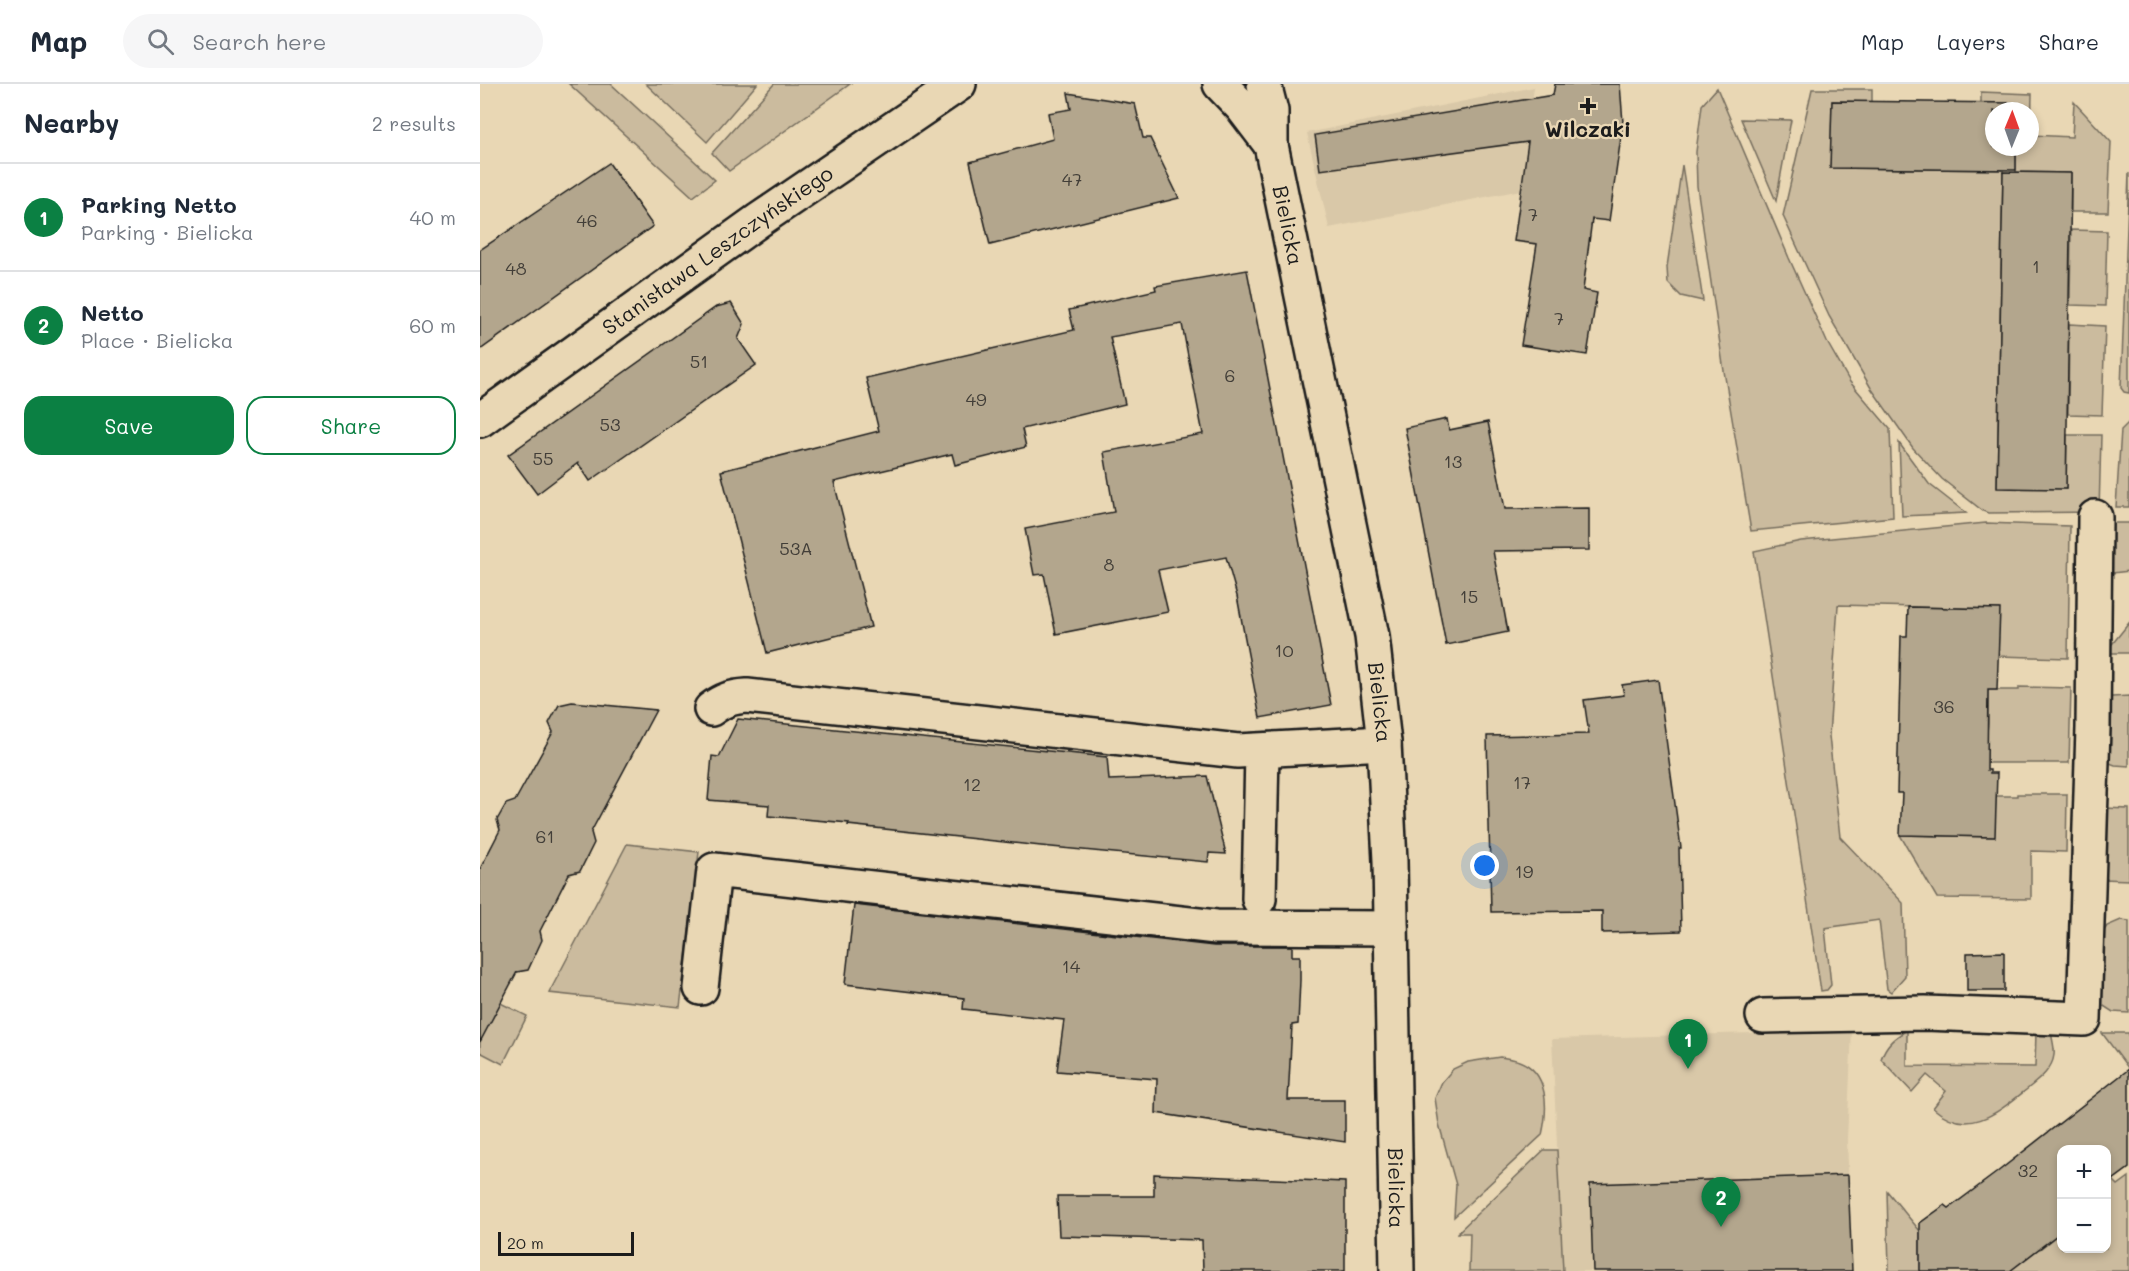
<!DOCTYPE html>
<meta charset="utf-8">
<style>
body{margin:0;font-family:Mali,sans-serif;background:#f6f6f7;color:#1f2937}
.controls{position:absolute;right:18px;bottom:18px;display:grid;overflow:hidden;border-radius:12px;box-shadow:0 3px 9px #0003}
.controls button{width:54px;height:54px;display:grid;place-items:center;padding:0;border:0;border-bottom:2px solid #e0e1e3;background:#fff;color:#1f2937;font:30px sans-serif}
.compass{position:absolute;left:1505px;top:18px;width:54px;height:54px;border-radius:50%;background:#fff;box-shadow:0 3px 9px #0003;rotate:1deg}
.scale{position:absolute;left:18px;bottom:15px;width:136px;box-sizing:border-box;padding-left:6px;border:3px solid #1c1c1c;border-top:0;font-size:16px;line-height:21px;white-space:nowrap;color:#1c1c1c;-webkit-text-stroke:4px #e9d7b4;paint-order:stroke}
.you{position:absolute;left:1005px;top:782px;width:21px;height:21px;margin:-15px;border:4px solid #fff;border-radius:50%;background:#1a73e8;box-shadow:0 0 0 9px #1a73e833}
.badge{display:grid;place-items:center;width:39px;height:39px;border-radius:50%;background:#0b8043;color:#fff;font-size:20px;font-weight:700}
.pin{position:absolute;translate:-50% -50px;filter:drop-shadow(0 2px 3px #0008)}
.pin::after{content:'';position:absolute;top:32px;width:21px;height:18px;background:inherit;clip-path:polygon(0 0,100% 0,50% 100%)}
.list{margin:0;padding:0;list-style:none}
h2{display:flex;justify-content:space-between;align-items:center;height:78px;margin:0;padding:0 24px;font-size:26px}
h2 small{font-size:20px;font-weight:400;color:#747a83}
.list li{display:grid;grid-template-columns:39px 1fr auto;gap:18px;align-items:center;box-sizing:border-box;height:108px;padding:0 24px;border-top:2px solid #e0e1e3}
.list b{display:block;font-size:22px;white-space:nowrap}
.list p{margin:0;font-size:20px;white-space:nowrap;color:#747a83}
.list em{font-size:20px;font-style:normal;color:#747a83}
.actions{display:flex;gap:12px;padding:18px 24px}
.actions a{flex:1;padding:14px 0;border:2px solid #0b8043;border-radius:18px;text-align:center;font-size:21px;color:#0b8043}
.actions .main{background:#0b8043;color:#fff}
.icon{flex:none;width:33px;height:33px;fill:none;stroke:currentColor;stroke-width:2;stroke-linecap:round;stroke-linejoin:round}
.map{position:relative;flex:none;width:1649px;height:1187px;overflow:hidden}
header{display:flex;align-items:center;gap:36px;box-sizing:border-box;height:84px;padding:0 30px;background:#fff;border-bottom:2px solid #e0e1e3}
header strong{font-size:28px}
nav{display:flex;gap:33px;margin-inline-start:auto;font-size:21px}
.search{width:420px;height:54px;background:#f6f6f7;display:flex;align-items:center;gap:15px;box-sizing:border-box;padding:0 21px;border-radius:33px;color:#747a83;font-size:22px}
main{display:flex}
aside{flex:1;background:#fff}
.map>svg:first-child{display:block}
.built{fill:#d9c8a8}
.green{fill:#cbbb9e;stroke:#746c5d;stroke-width:1.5}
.building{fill:#b3a68d;stroke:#1c1c1c;stroke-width:1.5}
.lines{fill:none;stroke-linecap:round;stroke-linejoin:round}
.street-casing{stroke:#1c1c1c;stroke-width:38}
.secondary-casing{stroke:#1c1c1c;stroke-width:38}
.street{stroke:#e9d7b4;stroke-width:33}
.secondary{stroke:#e9d7b4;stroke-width:33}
.poi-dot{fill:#1c1c1c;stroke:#e9d7b4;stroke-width:2}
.labels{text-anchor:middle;stroke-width:4.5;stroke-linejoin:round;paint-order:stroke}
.number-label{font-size:18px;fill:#423e38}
.poi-label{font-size:21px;font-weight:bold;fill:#1c1c1c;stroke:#e9d7b4}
.street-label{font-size:21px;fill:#1c1c1c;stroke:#e9d7b4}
</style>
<header>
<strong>Map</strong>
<div class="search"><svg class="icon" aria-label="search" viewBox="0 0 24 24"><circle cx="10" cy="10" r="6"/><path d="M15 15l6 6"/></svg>Search here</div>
<nav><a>Map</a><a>Layers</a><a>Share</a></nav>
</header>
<main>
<aside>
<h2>Nearby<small>2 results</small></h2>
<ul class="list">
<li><span class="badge">1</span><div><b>Parking Netto</b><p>Parking · Bielicka</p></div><em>40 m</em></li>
<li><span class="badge">2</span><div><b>Netto</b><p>Place · Bielicka</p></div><em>60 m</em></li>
</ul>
<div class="actions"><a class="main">Save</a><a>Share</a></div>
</aside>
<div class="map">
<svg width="1649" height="1187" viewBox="0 0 1649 1187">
<rect width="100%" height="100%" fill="#e9d7b4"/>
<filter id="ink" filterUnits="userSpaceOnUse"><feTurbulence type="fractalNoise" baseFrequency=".0167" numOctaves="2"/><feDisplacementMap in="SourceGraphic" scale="12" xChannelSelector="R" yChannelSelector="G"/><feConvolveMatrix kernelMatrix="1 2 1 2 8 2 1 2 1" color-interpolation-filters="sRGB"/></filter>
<g filter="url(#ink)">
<g class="built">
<path d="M 1054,3 L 1041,106 L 849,144 L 827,49 Z"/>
<path d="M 1372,946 L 1367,1056 L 1372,1187 L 1083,1187 L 1072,955 Z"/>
</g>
<g class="green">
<path d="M 89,0 L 131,0 L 235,96 L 213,113 Z"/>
<path d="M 166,0 L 277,0 L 227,58 Z"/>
<path d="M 294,0 L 370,0 L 249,87 L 232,69 Z"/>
<path d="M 1237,4 L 1309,174 L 1347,258 L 1370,298 L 1410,345 L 1413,433 L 1271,447 L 1243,281 L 1217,102 L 1216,68 L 1222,21 Z"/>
<path d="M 1332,5 L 1392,5 L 1392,18 L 1352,17 L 1351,84 L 1523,86 L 1517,403 L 1586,405 L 1587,351 L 1621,351 L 1619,428 L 1508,429 L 1503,427 L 1462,395 L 1433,364 L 1391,304 L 1349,232 L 1303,132 Z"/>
<path d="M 1501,8 L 1552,10 L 1551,51 L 1592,53 L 1594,18 L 1631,58 L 1628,128 L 1591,128 L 1591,89 L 1536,88 L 1536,63 L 1550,63 L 1550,27 L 1537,27 L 1501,19 Z"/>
<path d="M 1261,35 L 1311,36 L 1296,117 Z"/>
<path d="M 1202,81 L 1223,217 L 1201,212 L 1188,199 L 1187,183 Z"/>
<path d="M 1649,89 L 1649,309 L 1644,308 L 1641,304 Z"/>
<path d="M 1591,146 L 1627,147 L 1625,222 L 1590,221 Z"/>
<path d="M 1589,240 L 1625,242 L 1622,331 L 1588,330 Z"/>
<path d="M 1649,338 L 1649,423 L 1636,423 L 1641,346 Z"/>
<path d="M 1419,359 L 1449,400 L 1486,429 L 1422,432 Z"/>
<path d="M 1506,439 L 1590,442 L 1588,574 L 1518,572 L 1519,525 L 1358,521 L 1349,652 L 1360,753 L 1423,819 L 1425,892 L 1411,908 L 1407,905 L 1399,836 L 1345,844 L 1351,901 L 1347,906 L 1341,907 L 1274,467 L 1321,457 Z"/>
<path d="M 1625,439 L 1649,439 L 1649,487 L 1624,490 Z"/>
<path d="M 1649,539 L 1649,569 L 1629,569 L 1629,564 Z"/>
<path d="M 1539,603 L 1591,604 L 1589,679 L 1503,679 L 1508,640 L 1508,606 L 1539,606 Z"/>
<path d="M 1649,612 L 1649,682 L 1635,681 L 1627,678 L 1624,620 L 1632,613 Z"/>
<path d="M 1537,710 L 1587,710 L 1586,768 L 1551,767 L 1551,815 L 1457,814 L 1420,751 L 1514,753 L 1516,712 L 1537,712 Z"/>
<path d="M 1623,724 L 1649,725 L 1649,796 L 1623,795 Z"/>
<path d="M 147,760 L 219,768 L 200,923 L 69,909 Z"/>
<path d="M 1641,836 L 1649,837 L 1649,929 L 1633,928 L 1616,917 L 1617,859 L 1627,842 Z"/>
<path d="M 0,909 L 47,932 L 23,980 L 0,968 Z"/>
<path d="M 1427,946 L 1427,982 L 1555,983 L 1556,947 L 1571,948 C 1572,955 1575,964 1574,971 C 1572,987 1557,997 1546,1006 C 1516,1030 1488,1054 1453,1024 L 1466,1007 L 1447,991 L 1432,1008 L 1401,975 C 1406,960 1414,954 1427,946 Z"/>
<path d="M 1622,949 L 1649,949 L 1649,986 L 1649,985 Z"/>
<path d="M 1020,973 C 1026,974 1034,975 1039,977 C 1069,988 1068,1025 1062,1051 L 974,1133 L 976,1101 L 959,1040 L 955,1014 L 962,998 L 973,985 L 988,978 Z"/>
<path d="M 1064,1066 L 1077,1066 L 1083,1187 L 989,1187 L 990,1149 L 977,1149 Z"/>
<path d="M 1649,1093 L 1649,1187 L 1530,1187 L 1555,1158 L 1560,1165 L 1581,1148 L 1582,1164 L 1626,1164 L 1627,1101 L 1633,1096 L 1638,1101 Z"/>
<path d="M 1407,1107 L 1440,1147 L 1440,1187 L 1409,1187 Z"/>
</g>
<g class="building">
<path d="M 1075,0 L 1140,0 L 1143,39 L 1129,137 L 1112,135 L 1103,206 L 1117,209 L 1107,271 L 1041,261 L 1057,160 L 1034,157 L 1048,58 L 840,86 L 835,51 L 1073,11 Z"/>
<path d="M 588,9 L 655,20 L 663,54 L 670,54 L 699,114 L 510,161 L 490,78 L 573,55 L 568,29 L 591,25 Z"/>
<path d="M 1352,17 L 1537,19 L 1537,27 L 1514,27 L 1514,63 L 1536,63 L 1536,86 L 1350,84 Z"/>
<path d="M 129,79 L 173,142 L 0,266 L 0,166 Z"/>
<path d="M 1523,88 L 1591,89 L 1586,405 L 1517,404 Z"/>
<path d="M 767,186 L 851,621 L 780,634 L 757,512 L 746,473 L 678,486 L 688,528 L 576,550 L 564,490 L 554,491 L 545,445 L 634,428 L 624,368 L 723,350 L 702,240 L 630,253 L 645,320 L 542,345 L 546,363 L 475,381 L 472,370 L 354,398 L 391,543 L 287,569 L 241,387 L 399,347 L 386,294 L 594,246 L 589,226 L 676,206 L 675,202 Z"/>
<path d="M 251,219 L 264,240 L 258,255 L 276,281 L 110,397 L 98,379 L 57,410 L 28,371 L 236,223 Z"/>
<path d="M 967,335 L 969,346 L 1008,338 L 1025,425 L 1109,424 L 1109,466 L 1013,467 L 1028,548 L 966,561 L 925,344 Z"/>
<path d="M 1428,523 L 1520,525 L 1517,606 L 1508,606 L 1507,686 L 1510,686 L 1510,689 L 1517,689 L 1515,753 L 1420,751 L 1422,709 L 1417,709 L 1421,552 L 1427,552 Z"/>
<path d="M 1178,596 L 1201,764 L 1199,764 L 1201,847 L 1122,849 L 1122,827 L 1011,828 L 1007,652 L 1109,650 L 1104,616 L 1144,611 L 1142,601 Z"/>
<path d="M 92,618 L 176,626 L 111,748 L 114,759 L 100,787 L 89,790 L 60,847 L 62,856 L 48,886 L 37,888 L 0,958 L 0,785 L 20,746 L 17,736 L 26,720 L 35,717 L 73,648 L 69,639 L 79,621 Z"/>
<path d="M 258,635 L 627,673 L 629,696 L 727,692 L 746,770 L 729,769 L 728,778 L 561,762 L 368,741 L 369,739 L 288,732 L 289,721 L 228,716 L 232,672 L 239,673 Z"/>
<path d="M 374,821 L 734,862 L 812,862 L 812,872 L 820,872 L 820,896 L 818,940 L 812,941 L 808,1016 L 865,1016 L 865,1058 L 676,1029 L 677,995 L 577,987 L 584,936 L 483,925 L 484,914 L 365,900 Z"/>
<path d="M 1524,868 L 1524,907 L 1487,907 L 1487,869 Z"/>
<path d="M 1649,985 L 1649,1084 L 1626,1101 L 1626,1065 L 1581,1065 L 1581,1148 L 1530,1187 L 1440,1187 L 1440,1139 L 1465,1121 L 1469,1124 L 1516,1089 Z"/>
<path d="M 674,1090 L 865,1098 L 865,1187 L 723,1187 L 722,1156 L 579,1152 L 577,1112 L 674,1112 Z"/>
<path d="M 1368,1091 L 1372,1187 L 1113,1187 L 1110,1100 Z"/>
</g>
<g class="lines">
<g class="street-casing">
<g id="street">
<path d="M 231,625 C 243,616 252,613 267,612 L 758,667 L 904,659"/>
<path d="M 779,815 L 782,667"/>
<path d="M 221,904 L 234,786 L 736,843 L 911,844"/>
<path d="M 1283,932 L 1445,929 L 1604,935 L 1613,644 L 1615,433"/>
</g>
</g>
<g class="secondary-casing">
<g id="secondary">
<path d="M 740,0 L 762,23 L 791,61"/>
<path id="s1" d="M 784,0 L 791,27 L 791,61 L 892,552 L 904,659 L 910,777 L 917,1187"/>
<path id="s2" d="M 0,336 L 279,136 L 479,0"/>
</g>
</g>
<use href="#street" class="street"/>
<use href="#secondary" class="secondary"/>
</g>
</g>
<path class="poi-dot" d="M1105 13h6v6h6v6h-6v6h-6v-6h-6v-6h6z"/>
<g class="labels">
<g class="number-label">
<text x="592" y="102">47</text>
<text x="1053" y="137">7</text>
<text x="107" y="143">46</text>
<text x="1556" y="189">1</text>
<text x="36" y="191">48</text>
<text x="1079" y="241">7</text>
<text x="219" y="284">51</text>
<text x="750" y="298">6</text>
<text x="496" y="322">49</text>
<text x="130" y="347">53</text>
<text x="63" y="381">55</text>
<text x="973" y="384">13</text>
<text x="316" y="471">53A</text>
<text x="629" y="487">8</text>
<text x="989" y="519">15</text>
<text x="804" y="573">10</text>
<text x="1464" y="629">36</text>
<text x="1042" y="705">17</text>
<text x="492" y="707">12</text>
<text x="65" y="759">61</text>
<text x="1044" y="794">19</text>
<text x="591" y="889">14</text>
<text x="1548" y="1093">32</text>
</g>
<g class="poi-label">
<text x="1108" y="53">Wilczaki</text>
</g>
<g class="street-label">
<text dy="7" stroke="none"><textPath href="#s1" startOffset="144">Bielicka</textPath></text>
<text dy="7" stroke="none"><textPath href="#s2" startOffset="292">Stanisława Leszczyńskiego</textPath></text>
<text dy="7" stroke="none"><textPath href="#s1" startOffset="630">Bielicka</textPath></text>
<text dy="7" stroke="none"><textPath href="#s1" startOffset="1116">Bielicka</textPath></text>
</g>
</g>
</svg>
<div class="controls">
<button>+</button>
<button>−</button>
</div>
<svg class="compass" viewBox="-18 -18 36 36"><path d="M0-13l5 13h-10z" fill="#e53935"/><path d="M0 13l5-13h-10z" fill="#747a83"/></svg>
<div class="scale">20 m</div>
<div class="you"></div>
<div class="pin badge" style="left:1208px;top:985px">1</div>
<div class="pin badge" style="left:1241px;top:1143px">2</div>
</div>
</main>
